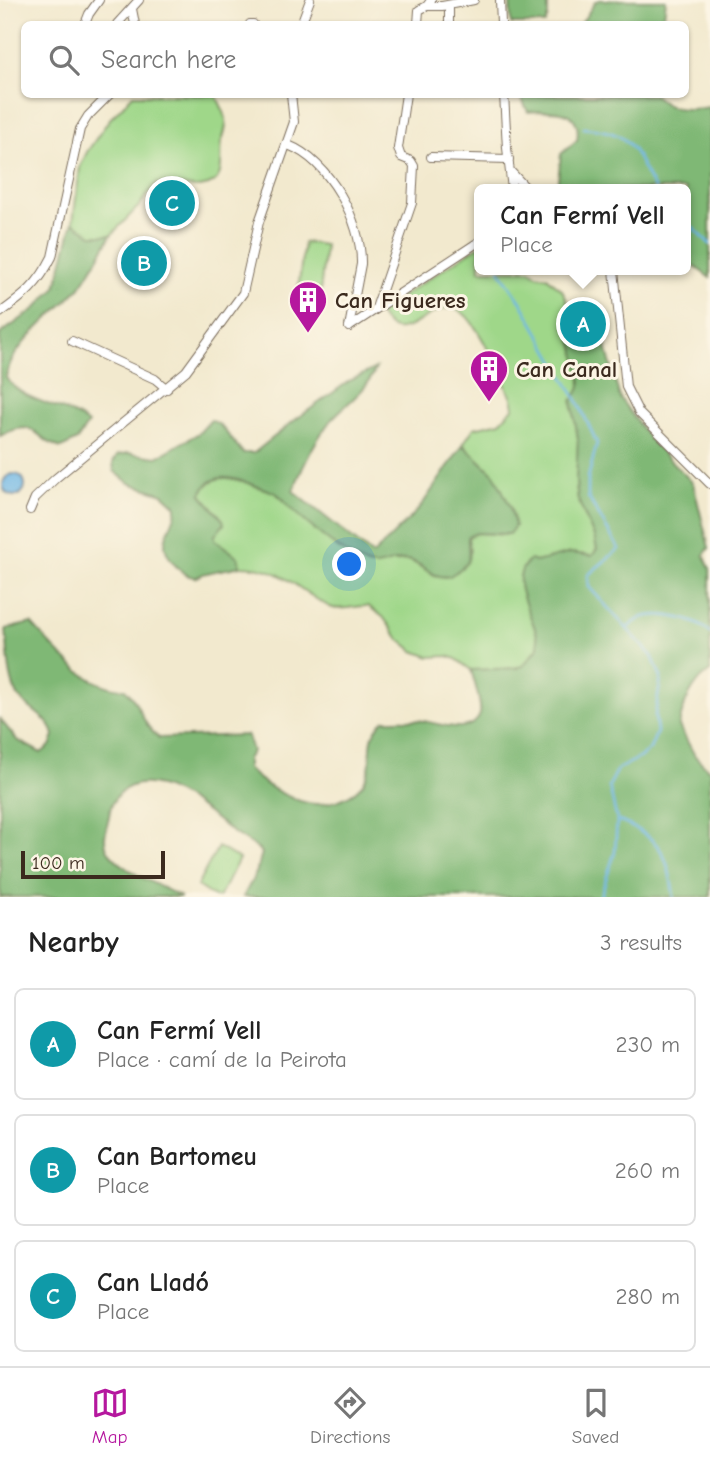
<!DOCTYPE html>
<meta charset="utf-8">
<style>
body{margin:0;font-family:"Comic Neue",sans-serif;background:#f2f2f2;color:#222}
.scale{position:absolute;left:21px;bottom:18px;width:144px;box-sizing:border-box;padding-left:7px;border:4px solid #3b2a1e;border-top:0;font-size:19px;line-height:24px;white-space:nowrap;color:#3b2a1e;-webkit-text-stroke:5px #fcf5e5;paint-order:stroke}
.you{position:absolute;left:350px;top:565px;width:24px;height:24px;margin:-18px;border:5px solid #fff;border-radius:50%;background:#1a73e8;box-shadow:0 0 0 10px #1a73e833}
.badge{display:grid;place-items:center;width:46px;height:46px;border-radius:50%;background:#b5179e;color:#fff;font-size:23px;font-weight:700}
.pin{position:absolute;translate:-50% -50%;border:4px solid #fff;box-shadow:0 2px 7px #0006}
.popup{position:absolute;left:474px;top:184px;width:217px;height:91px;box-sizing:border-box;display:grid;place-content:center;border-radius:10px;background:#fff;filter:drop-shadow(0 2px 5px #0005);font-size:23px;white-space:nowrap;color:#767676}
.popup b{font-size:26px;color:#222}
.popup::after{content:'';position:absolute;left:50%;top:100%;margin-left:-14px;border:14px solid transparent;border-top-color:#fff}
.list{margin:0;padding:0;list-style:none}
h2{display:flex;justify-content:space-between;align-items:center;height:91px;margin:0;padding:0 28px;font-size:30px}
h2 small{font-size:23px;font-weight:400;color:#767676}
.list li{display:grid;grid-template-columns:46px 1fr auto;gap:21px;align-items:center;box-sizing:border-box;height:112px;margin:0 14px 14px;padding:0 14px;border:2px solid #e0e0e0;border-radius:10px}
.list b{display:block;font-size:26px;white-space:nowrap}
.list p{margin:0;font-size:23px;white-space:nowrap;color:#767676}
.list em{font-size:23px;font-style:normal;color:#767676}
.icon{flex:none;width:38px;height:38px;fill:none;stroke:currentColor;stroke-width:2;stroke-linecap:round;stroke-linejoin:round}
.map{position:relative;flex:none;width:710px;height:897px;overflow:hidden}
.search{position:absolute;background:#fff;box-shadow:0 2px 5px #0004;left:21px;right:21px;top:21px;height:77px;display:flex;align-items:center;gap:18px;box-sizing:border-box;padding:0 24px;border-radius:10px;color:#767676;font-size:26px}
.sheet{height:469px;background:#fff}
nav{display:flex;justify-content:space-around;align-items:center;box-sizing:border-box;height:98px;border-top:2px solid #e0e0e0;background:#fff;font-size:19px;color:#767676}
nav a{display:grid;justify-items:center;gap:4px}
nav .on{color:#b5179e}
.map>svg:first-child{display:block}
.green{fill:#9fd789;stroke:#6d8054;stroke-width:2}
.forest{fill:#7fb875;stroke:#5d714a;stroke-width:2}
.water{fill:#6eb7e6;stroke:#547082;stroke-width:2}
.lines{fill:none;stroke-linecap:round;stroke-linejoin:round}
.stream{stroke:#6eb7e6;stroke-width:2.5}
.street-casing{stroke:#7b6d5c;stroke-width:10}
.street{stroke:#fff;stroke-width:8}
.labels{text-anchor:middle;stroke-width:6;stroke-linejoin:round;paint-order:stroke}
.poi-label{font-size:23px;font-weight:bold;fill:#3b2a1e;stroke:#fcf5e5;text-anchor:start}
</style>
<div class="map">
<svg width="710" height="897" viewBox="0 0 710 897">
<rect width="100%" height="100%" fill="#fcf5e5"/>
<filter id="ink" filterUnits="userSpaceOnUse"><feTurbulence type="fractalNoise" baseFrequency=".0143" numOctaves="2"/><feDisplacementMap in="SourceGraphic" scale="14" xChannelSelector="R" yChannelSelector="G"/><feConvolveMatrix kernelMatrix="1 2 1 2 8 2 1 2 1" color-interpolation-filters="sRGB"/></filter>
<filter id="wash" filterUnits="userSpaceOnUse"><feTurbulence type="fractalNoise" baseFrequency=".00686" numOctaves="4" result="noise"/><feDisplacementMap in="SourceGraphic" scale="28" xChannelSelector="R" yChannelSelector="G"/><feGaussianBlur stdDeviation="1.57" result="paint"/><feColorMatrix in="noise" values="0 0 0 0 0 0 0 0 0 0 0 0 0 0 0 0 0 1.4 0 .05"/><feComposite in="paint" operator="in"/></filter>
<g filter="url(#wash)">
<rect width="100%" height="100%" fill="#f2e9ce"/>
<g class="green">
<path d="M 133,95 L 216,95 C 219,103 225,111 226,120 C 227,127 224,134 222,141 C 219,157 228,182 204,186 C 188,190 172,181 156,184 L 138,207 L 111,235 L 92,235 L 73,222 L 80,167 L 87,152 L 109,120 Z"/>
<path d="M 304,242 L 325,245 L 320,294 L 298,291 Z"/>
<path d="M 480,245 L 480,270 L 530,270 L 537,275 L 547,277 L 562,290 L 566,298 L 569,307 L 565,326 C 572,334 584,376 581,386 C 579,392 575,397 572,401 L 578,439 L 576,486 L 578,500 L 594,536 L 597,549 L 592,556 L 571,553 L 536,562 L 530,560 C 502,582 541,621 538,648 L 523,666 L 499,670 L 471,670 L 456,659 L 448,656 L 430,657 L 414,651 L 399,639 L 383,617 L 368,606 C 356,605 341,612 330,607 C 295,589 283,566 240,566 L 238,557 L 215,540 L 214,535 L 224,524 L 223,520 L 201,494 C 213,469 239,479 258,487 C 265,489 273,490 278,495 C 284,499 288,506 293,511 C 315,530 338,548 363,563 L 367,565 L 409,560 L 434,575 L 446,577 L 458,571 L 470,551 L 468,537 L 477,533 L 505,535 L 514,520 L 510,506 L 494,474 L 463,444 L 474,428 L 500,422 L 514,407 L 512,398 C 501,378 480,326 463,313 C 431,290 403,360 378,312 Z"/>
<path d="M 218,847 L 239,859 L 219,897 L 214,897 L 197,886 Z"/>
</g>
<g class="forest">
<path d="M 510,0 L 548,0 L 548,17 L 545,24 L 511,24 Z"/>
<path d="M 600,0 L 666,0 L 663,24 L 581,24 L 595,2 Z"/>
<path d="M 520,95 L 655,95 C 667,112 691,110 710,107 L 710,278 L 686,260 L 686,189 L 557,189 L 561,154 L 577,140 C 583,106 550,110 528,112 Z"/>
<path d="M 73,222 L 92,235 L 111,235 C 103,250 89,274 80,287 C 58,313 9,345 6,378 C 26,405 64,403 88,424 L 77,440 L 62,448 C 35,442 38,415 0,436 L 0,334 L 36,308 L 56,287 Z"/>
<path d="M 571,332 L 605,343 L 620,398 L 650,440 L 693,483 L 709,548 L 704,555 L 710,569 L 710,671 C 693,682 682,706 679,726 L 695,756 L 710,771 L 710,897 L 243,897 L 256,873 L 262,853 C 253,843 241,839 231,831 C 206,811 152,764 120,793 C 113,799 110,807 109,816 C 107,828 101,841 109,852 C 127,874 157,884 181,897 L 0,897 L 0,719 L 17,740 L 41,753 L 50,746 L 54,735 C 49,715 23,709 15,690 C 8,673 8,648 6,629 L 31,623 C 56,650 85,688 125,689 C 142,705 140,723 159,738 L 247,735 L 252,751 L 247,759 L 247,768 C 260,783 288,799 308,803 C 326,807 357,797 365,780 C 377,756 362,741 384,720 C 397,720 411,719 424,721 C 439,724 473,736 480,714 C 482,705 474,680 471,670 L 517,668 L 523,666 L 538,648 C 541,621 502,582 530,560 L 536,562 L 571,553 L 592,556 L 597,549 L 594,536 L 578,500 L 576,482 L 578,439 L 572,401 L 579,390 L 581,381 Z"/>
<path d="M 376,368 C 366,392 350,400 333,418 C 317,436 302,468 293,491 L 373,555 L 419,509 L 463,445 L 494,474 L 510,506 L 515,526 L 509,534 L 477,533 L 468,536 C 467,561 476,559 450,576 C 431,580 424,562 407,560 C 392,558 379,571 365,564 C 342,554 310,527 292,509 C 287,505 283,497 277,494 C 273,491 267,490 262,488 C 242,481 213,466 201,494 L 223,520 L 224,524 L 215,535 L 215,540 L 238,557 L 240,566 C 229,569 218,570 207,573 C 203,573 200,576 197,577 C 183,579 164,555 165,543 C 166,529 177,521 176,506 L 163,494 L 129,483 L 114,471 L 113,462 L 118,455 L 128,453 L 157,457 L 199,433 L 211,420 L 220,425 L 243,453 L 254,453 L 295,420 L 349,381 Z"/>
</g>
<circle class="water" cx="14" cy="485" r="11"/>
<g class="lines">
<g class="stream">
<path d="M 584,128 C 637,132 631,151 655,189"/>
<path d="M 686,221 L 710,244"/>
<path d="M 499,270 L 521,302 L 578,402 L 597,443 L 588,478 L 588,497 L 619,549 L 588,575 L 589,587 L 652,656 L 661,677 L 655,716 L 657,732 L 650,749 L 639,758 L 618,769 L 609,786 L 617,820 L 615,852 L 600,897"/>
<path d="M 627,628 C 631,625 636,621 641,618 C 659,611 698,619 710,633"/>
<path d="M 619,821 C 662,839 667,853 674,897"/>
</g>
</g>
</g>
<g filter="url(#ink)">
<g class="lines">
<g class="street-casing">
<g id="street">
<path d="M 500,0 L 501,24"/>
<path d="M 427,6 L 442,6 L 474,0"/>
<path d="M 132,9 L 135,24"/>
<path d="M 85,24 L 89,14 L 99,0"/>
<path d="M 117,24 L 139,0"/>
<path d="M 250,24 L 253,24"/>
<path d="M 301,24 L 310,0"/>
<path d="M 418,24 L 419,10 L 427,6 L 431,0"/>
<path d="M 449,24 L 449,5"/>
<path d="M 504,94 L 507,148 L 512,189"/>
<path d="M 288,145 C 329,161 362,221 361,264 L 349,327"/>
<path d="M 431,157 L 509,159"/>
<path d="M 511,172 L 527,189"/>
<path d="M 614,270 L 626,387 L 639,413 L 710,484"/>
<path d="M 376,308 L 412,203 L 414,166 L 411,161 L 401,157 L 398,148 L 406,94"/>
<path d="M 0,313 C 25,295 38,285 52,257 L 80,129 L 88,116 L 110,94"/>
<path d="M 349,327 L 480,241"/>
<path d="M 72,341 L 155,379 L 167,389"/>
<path d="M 30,510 L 35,498 L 56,478 L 186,371 L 243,293 L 259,222 L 294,122 L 291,94"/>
</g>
</g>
<use href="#street" class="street"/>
</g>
</g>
<defs>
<g id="building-pin" transform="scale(2.0125)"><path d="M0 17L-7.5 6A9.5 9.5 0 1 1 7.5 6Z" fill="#b5179e" stroke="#fcf5e5"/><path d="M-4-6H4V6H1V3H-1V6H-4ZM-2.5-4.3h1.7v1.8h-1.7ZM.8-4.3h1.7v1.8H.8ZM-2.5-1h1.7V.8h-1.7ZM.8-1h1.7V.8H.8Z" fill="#fff"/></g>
</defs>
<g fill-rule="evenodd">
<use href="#building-pin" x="308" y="300"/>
<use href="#building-pin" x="489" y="369"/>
</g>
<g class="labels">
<g class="poi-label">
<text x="335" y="308">Can Figueres</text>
<text x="516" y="377">Can Canal</text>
</g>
</g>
</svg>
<div class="scale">100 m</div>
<div class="you"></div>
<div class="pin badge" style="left:583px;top:324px;background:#0f9aa8">A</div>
<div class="popup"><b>Can Fermí Vell</b>Place</div>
<div class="pin badge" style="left:144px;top:263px;background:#0f9aa8">B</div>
<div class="pin badge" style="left:172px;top:203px;background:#0f9aa8">C</div>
<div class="search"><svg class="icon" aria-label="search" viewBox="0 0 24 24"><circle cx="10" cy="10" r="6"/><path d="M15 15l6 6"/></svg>Search here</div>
</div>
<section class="sheet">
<h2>Nearby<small>3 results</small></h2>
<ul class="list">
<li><span class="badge" style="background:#0f9aa8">A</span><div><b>Can Fermí Vell</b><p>Place · camí de la Peirota</p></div><em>230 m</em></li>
<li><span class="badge" style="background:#0f9aa8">B</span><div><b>Can Bartomeu</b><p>Place</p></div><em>260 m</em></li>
<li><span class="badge" style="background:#0f9aa8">C</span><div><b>Can Lladó</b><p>Place</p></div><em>280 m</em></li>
</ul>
</section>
<nav>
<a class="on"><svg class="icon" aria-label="map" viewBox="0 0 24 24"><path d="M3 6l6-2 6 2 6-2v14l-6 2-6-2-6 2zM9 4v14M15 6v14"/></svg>Map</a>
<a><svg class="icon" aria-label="directions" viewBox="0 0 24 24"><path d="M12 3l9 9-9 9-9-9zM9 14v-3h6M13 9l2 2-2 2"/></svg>Directions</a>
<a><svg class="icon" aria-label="saved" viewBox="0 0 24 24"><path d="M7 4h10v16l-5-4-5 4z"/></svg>Saved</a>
</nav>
